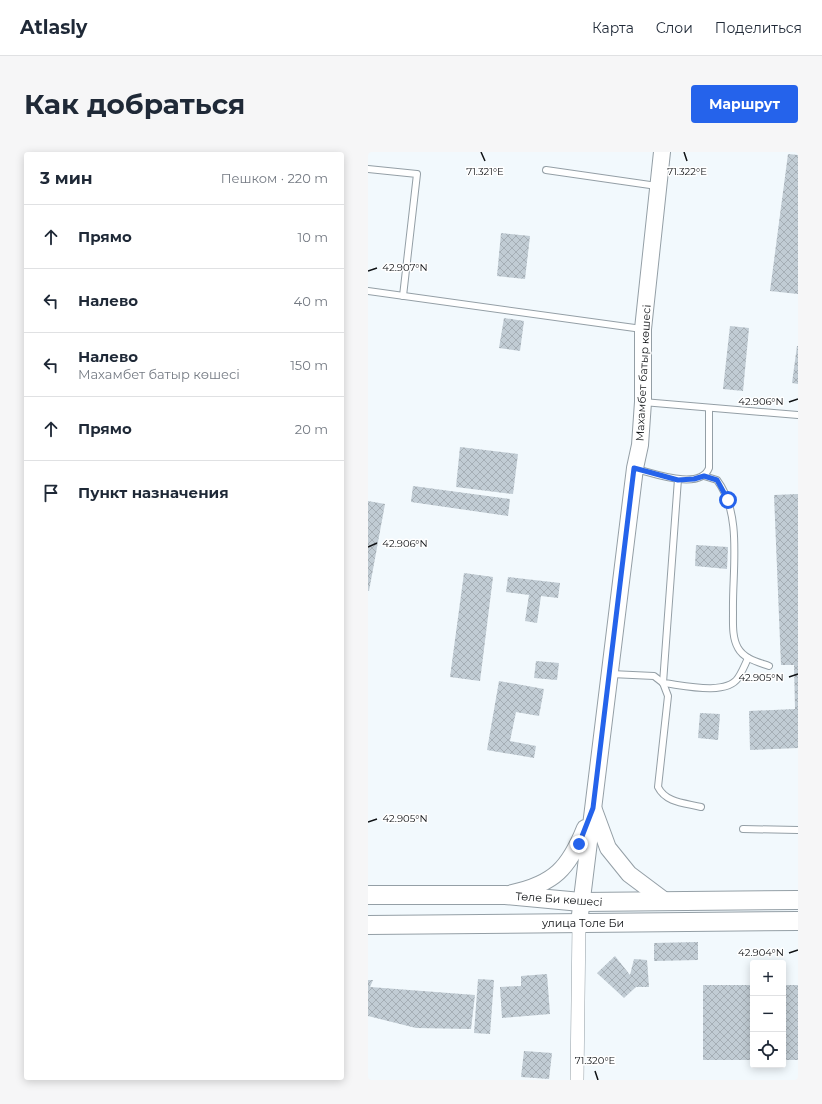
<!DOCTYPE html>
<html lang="ru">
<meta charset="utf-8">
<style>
body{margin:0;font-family:Montserrat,sans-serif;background:#f6f6f7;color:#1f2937}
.controls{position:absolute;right:12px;bottom:12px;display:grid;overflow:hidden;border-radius:4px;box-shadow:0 2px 10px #0003}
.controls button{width:36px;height:36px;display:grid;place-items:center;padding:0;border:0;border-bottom:1px solid #e0e1e3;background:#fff;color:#1f2937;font:20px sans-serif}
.stop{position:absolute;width:12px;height:12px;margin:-9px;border:3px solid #2563eb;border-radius:50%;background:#fff}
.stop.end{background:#2563eb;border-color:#fff;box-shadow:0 1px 4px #0008}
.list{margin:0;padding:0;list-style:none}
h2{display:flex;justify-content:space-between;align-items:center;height:52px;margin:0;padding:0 16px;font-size:17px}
h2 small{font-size:13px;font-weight:400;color:#747a83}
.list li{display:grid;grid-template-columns:26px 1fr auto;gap:12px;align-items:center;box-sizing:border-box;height:64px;padding:0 16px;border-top:1px solid #e0e1e3}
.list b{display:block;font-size:15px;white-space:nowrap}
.list p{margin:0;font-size:13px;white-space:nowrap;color:#747a83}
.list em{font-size:13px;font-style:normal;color:#747a83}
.icon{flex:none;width:22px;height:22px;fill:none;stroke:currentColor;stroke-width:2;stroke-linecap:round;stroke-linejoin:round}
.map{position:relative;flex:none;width:430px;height:928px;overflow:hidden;border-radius:4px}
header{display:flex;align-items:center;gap:24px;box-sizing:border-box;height:56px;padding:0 20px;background:#fff;border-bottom:1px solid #e0e1e3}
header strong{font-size:19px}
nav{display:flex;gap:22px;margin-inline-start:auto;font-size:14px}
.intro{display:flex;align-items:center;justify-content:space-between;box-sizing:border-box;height:96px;padding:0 24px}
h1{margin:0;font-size:28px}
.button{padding:10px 18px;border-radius:4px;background:#2563eb;color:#fff;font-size:14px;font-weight:700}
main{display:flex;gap:24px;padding:0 24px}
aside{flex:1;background:#fff;border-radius:4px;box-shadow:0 2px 10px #0003}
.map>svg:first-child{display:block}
.building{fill:url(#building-cross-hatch)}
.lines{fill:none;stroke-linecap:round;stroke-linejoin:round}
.service-casing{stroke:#949fa6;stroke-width:8}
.minor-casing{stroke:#949fa6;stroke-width:14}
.tertiary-casing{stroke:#949fa6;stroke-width:18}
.secondary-casing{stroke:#949fa6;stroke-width:20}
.service{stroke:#fff;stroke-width:6}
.minor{stroke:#fff;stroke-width:13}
.tertiary{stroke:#fff;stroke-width:16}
.secondary{stroke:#fff;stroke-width:18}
.route{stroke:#2563eb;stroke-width:5}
.ticks{fill:none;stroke:#0f1215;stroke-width:1.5}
.labels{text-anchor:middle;stroke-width:3;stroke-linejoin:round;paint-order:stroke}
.street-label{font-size:11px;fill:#0f1215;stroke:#fff}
.ticks-label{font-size:10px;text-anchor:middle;fill:#0f1215;stroke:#fff;stroke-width:3;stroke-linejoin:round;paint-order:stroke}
</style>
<header>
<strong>Atlasly</strong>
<nav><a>Карта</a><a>Слои</a><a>Поделиться</a></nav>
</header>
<div class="intro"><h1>Как добраться</h1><a class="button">Маршрут</a></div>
<main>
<aside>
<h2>3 мин<small>Пешком · 220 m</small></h2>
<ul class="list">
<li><svg class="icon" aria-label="ahead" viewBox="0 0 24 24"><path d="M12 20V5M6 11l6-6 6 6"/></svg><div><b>Прямо</b></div><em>10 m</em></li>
<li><svg class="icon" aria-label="left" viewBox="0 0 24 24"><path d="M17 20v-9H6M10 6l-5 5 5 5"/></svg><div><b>Налево</b></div><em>40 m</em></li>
<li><svg class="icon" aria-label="left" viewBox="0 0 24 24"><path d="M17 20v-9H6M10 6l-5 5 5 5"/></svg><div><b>Налево</b><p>Махамбет батыр көшесі</p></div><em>150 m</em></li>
<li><svg class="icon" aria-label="ahead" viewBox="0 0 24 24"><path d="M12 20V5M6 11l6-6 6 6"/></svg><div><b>Прямо</b></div><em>20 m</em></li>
<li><svg class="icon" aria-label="arrive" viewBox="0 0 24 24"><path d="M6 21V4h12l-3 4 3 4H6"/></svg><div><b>Пункт назначения</b></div></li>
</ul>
</aside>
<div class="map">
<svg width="430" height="928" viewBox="0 0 430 928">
<defs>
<pattern id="building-cross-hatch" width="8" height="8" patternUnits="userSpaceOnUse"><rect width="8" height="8" fill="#c1ccd4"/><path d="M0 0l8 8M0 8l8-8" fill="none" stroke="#a5aeb5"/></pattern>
</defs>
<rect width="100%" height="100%" fill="#f2f9fd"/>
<g class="building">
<path d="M 420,2 L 430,3 L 430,142 L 402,139 Z"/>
<path d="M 133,81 L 162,84 L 157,127 L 129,124 Z"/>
<path d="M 136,166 L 156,169 L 152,199 L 131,196 Z"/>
<path d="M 362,174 L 381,176 L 375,239 L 355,237 Z"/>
<path d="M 429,194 L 430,194 L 430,232 L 424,231 Z"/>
<path d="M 92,295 L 150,302 L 145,342 L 88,335 Z"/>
<path d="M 45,334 L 142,347 L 140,364 L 43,350 Z"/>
<path d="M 430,342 L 430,596 L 382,598 L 381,559 L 427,557 L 426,513 L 413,513 L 406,343 Z"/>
<path d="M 0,349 L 17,352 L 1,439 L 0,439 Z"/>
<path d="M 328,393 L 360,395 L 359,417 L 327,414 Z"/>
<path d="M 96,421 L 125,425 L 112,529 L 82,525 Z"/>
<path d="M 140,425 L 192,431 L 190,446 L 173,444 L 169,471 L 157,469 L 161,443 L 138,440 Z"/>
<path d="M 168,509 L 191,511 L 189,528 L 166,526 Z"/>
<path d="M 131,529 L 176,537 L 171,564 L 148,560 L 142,589 L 168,594 L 166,606 L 119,598 Z"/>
<path d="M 332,561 L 352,562 L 350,588 L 330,586 Z"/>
<path d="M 330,790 L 330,808 L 286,809 L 286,791 Z"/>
<path d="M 247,804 L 262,823 L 266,807 L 279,808 L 281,835 L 268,835 L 256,846 L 229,821 Z"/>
<path d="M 179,822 L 182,862 L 134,866 L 132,835 L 153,834 L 153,824 Z"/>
<path d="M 110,827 L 126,828 L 122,882 L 106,881 Z"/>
<path d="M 0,828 L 5,828 L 2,835 L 107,843 L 103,877 L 48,876 L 0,864 Z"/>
<rect x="335" y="833" width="50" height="75"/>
<rect x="415" y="833" width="15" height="75"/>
<path d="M 156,899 L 184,901 L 181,927 L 153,925 Z"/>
</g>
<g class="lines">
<g class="service-casing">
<g id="service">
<path d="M 0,17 L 49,22 L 35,144"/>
<path d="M 178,18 L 289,34"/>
<path d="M 0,139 L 274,177"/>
<path d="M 275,250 L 430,263"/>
<path d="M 268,317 C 285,321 332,339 341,316 L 341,256"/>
<path d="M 336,324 L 349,328 C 375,362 364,419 365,460 C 365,471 364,486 370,496 C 376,507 390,510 401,514"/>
<path d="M 310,327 L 295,531 C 314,533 358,544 370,526 C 374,520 377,513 380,506"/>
<path d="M 243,522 L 286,524 L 295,531 L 300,544 L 290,635 C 298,651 317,651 333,655"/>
<path d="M 375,677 L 430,678"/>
</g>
</g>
<g class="minor-casing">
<path id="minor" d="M 209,928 L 211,771"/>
</g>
<g class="tertiary-casing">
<g id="tertiary">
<path d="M 226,658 L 240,696 L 261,722 L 297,749"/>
<path d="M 144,741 C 186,732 201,716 217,676"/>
<path d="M 211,771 L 267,316 L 272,293 L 275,250 L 275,177 L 294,0"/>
</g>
</g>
<g class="secondary-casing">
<g id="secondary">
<path d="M 0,743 L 137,743 L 213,750 L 430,748"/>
<path d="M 0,773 L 430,769"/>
</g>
</g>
<use href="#service" class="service"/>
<use href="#minor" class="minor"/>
<use href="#tertiary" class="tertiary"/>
<use href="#secondary" class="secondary"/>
</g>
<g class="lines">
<path class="route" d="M 211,692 L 225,656 L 266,316 L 310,328 L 326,327 L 336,324 L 349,328 L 360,348"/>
</g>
<path class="ticks" d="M 113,0 L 117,9M 316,0 L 319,9M 0,119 L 9,116M 421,250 L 430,247M 0,395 L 9,391M 421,525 L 430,522M 0,670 L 9,667M 421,801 L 430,798M 227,919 L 230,928"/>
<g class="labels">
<g class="street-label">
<text transform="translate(275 221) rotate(-87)" y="4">Махамбет батыр көшесі</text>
<text transform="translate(191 747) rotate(4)" y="4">Төле Би көшесі</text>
<text x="215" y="775">улица Толе Би</text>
</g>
</g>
<g class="ticks-label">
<text x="117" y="23">71.321°E</text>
<text x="319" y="23">71.322°E</text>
<text x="37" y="119">42.907°N</text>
<text x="393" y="253">42.906°N</text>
<text x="37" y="395">42.906°N</text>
<text x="393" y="529">42.905°N</text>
<text x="37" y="670">42.905°N</text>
<text x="393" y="804">42.904°N</text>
<text x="227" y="912">71.320°E</text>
</g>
</svg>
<div class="controls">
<button>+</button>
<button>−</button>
<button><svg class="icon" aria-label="locate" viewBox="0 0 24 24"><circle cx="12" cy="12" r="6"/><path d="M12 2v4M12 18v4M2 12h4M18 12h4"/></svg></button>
</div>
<div class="stop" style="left:360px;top:348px"></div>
<div class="stop end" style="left:211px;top:692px"></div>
</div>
</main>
